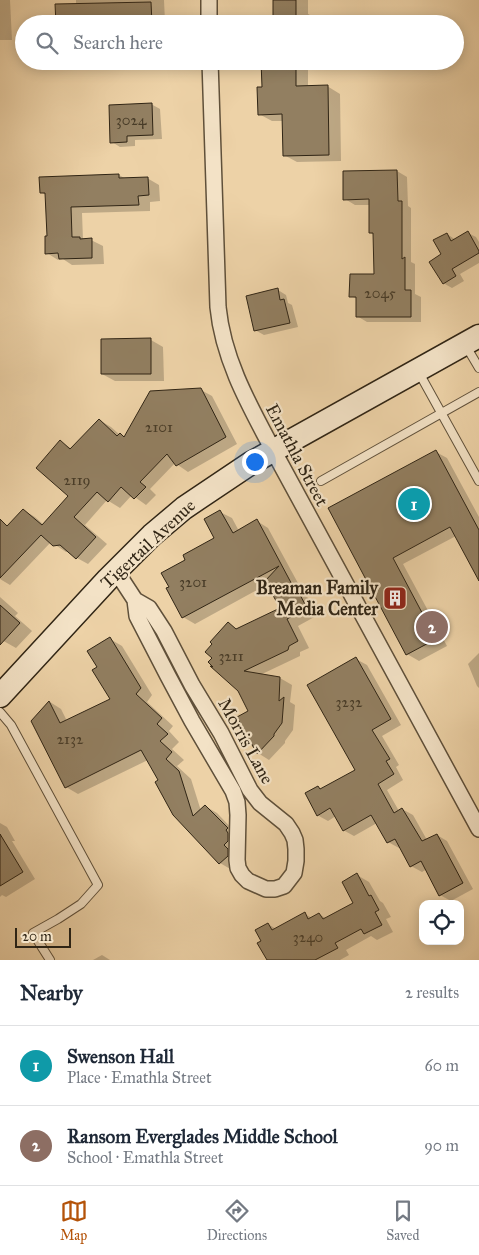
<!DOCTYPE html>
<meta charset="utf-8">
<style>
body{margin:0;font-family:"IM FELL Great Primer",serif;background:#f2f2f3;color:#1f2937}
.controls{position:absolute;right:15px;bottom:15px;display:grid;overflow:hidden;border-radius:10px;box-shadow:0 2px 12px #0003}
.controls button{width:45px;height:45px;display:grid;place-items:center;padding:0;border:0;border-bottom:1px solid #e0e1e3;background:#fff;color:#1f2937;font:25px sans-serif}
.scale{position:absolute;left:15px;bottom:12px;width:56px;box-sizing:border-box;padding-left:5px;border:2px solid #302515;border-top:0;font-size:14px;line-height:18px;white-space:nowrap;color:#302515;-webkit-text-stroke:4px #f3e2c6;paint-order:stroke}
.you{position:absolute;left:254px;top:461px;width:18px;height:18px;margin:-12px;border:4px solid #fff;border-radius:50%;background:#1a73e8;box-shadow:0 0 0 8px #1a73e833}
.badge{display:grid;place-items:center;width:32px;height:32px;border-radius:50%;background:#b45309;color:#fff;font-size:16px;font-weight:700}
.pin{position:absolute;translate:-50% -50%;border:2px solid #fff;box-shadow:0 1px 5px #0006}
.list{margin:0;padding:0;list-style:none}
h2{display:flex;justify-content:space-between;align-items:center;height:65px;margin:0;padding:0 20px;font-size:21px}
h2 small{font-size:16px;font-weight:400;color:#747a83}
.list li{display:grid;grid-template-columns:32px 1fr auto;gap:15px;align-items:center;box-sizing:border-box;height:80px;padding:0 20px;border-top:1px solid #e0e1e3}
.list b{display:block;font-size:19px;white-space:nowrap}
.list p{margin:0;font-size:16px;white-space:nowrap;color:#747a83}
.list em{font-size:16px;font-style:normal;color:#747a83}
.icon{flex:none;width:28px;height:28px;fill:none;stroke:currentColor;stroke-width:2;stroke-linecap:round;stroke-linejoin:round}
.map{position:relative;flex:none;width:479px;height:960px;overflow:hidden}
.search{position:absolute;background:#fff;box-shadow:0 2px 12px #0003;left:15px;right:15px;top:15px;height:55px;display:flex;align-items:center;gap:12px;box-sizing:border-box;padding:0 18px;border-radius:28px;color:#747a83;font-size:19px}
.sheet{height:225px;background:#fff}
nav{display:flex;justify-content:space-around;align-items:center;box-sizing:border-box;height:70px;border-top:1px solid #e0e1e3;background:#fff;font-size:14px;color:#747a83}
nav a{display:grid;justify-items:center;gap:2px}
nav .on{color:#b45309}
.map>svg:first-child{display:block}
.shadow{fill:#0003}
.building{fill:#927f61;stroke:#302515}
.lines{fill:none;stroke-linecap:round;stroke-linejoin:round}
.lane-casing{stroke:#5f503a;stroke-width:10}
.street-casing{stroke:#5f503a;stroke-width:18}
.secondary-casing{stroke:#302515;stroke-width:25}
.lane{stroke:#f3e2c6;stroke-width:8}
.street{stroke:#f3e2c6;stroke-width:15}
.secondary{stroke:#f3e2c6;stroke-width:22}
.labels{text-anchor:middle;stroke-width:4.5;stroke-linejoin:round;paint-order:stroke}
.number-label{font-size:15px;fill:#483c28}
.street-label{font-size:18px;fill:#302515;stroke:#f3e2c6}
.poi-label{font-size:18px;font-weight:bold;fill:#302515;stroke:#f3e2c6;text-anchor:end}
</style>
<div class="map">
<svg width="479" height="960" viewBox="0 0 479 960">
<rect width="100%" height="100%" fill="#edd2a7"/>
<filter id="stains"><feTurbulence type="fractalNoise" baseFrequency=".004" numOctaves="4"/><feColorMatrix values="0 0 0 0 .2 0 0 0 0 .09 0 0 0 0 .02 0 0 0 .5 -.17"/></filter>
<radialGradient id="worn" r=".72"><stop offset=".6" stop-color="#630" stop-opacity="0"/><stop offset="1" stop-color="#630" stop-opacity=".3"/></radialGradient>
<g class="shadow">
<path d="M 0,0 L 10,0 L 12,40 L 0,40 Z"/>
<path d="M 76,0 L 164,0 L 165,22 L 176,22 L 180,24 L 57,24 L 76,5 Z"/>
<path d="M 277,0 L 308,0 L 308,14 L 318,19 L 318,24 L 274,24 Z"/>
<path d="M 135,61 L 175,61 L 175,62 L 139,63 Z"/>
<path d="M 262,61 L 308,61 L 308,87 L 327,86 L 340,94 L 341,161 L 297,162 L 284,155 L 283,121 L 272,121 L 259,114 L 263,88 Z"/>
<path d="M 151,104 L 160,109 L 162,139 L 135,140 L 135,146 L 120,147 L 112,142 Z"/>
<path d="M 397,171 L 407,177 L 408,206 L 411,208 L 411,262 L 415,264 L 415,294 L 421,297 L 421,322 L 367,322 L 357,316 L 357,299 L 351,296 L 375,275 L 374,235 L 370,233 L 370,205 L 355,205 L 345,199 L 344,172 Z"/>
<path d="M 119,175 L 126,179 L 147,178 L 159,185 L 160,201 L 150,202 L 150,211 L 82,213 L 83,240 L 91,240 L 103,246 L 104,264 L 72,265 L 63,259 L 58,260 L 47,253 L 48,237 L 46,195 L 41,192 L 41,178 Z"/>
<path d="M 468,233 L 476,237 L 479,242 L 479,263 L 460,274 L 464,281 L 452,288 L 443,283 L 443,255 L 447,234 L 456,240 Z"/>
<path d="M 278,290 L 286,295 L 288,303 L 292,305 L 298,327 L 264,335 L 255,330 Z"/>
<path d="M 151,340 L 163,347 L 164,381 L 115,381 L 102,374 Z"/>
<path d="M 201,390 L 212,396 L 237,444 L 188,472 L 175,463 L 150,489 L 156,495 L 146,505 L 132,495 L 120,508 L 107,500 L 85,525 L 107,544 L 88,564 L 77,558 L 69,551 L 66,552 L 51,542 L 10,585 L 0,579 L 0,526 L 3,523 L 9,526 L 23,510 L 35,517 L 44,525 L 69,496 L 61,442 L 72,449 L 99,420 L 111,427 L 120,435 L 120,434 L 126,437 Z"/>
<path d="M 436,452 L 447,458 L 479,517 L 479,579 L 456,536 L 403,564 L 447,646 L 419,661 L 407,654 L 330,508 Z"/>
<path d="M 220,512 L 232,518 L 239,531 L 257,521 L 268,528 L 305,596 L 310,599 L 318,615 L 298,626 L 309,648 L 300,652 L 300,656 L 260,675 L 280,678 L 292,685 L 290,702 L 295,705 L 293,730 L 285,741 L 285,743 L 269,760 L 258,753 L 238,718 L 250,712 L 239,690 L 213,658 L 229,624 L 239,630 L 281,609 L 268,584 L 195,624 L 183,617 L 187,561 L 216,538 Z"/>
<path d="M 0,597 L 18,613 L 15,616 L 32,631 L 16,648 L 0,639 Z"/>
<path d="M 110,639 L 122,646 L 152,695 L 147,702 L 173,726 L 169,731 L 179,742 L 172,749 L 184,760 L 177,766 L 191,779 L 201,811 L 205,806 L 217,813 L 239,836 L 232,870 L 220,863 L 159,780 L 148,760 L 78,794 L 66,787 L 50,702 L 61,709 L 67,721 L 112,699 L 98,667 Z"/>
<path d="M 479,653 L 479,688 L 477,686 L 468,664 Z"/>
<path d="M 356,659 L 367,665 L 401,725 L 382,736 L 399,765 L 396,767 L 403,780 L 387,790 L 399,811 L 402,809 L 413,815 L 427,840 L 437,835 L 447,841 L 473,889 L 451,901 L 440,895 L 427,869 L 422,872 L 411,866 L 401,847 L 399,848 L 388,842 L 377,823 L 354,836 L 343,830 L 336,816 L 328,821 L 317,815 L 318,787 L 322,790 L 357,771 Z"/>
<path d="M 0,823 L 7,827 L 15,841 L 12,841 L 35,879 L 6,897 L 2,895 L 0,897 Z"/>
<path d="M 357,875 L 369,882 L 380,901 L 383,903 L 391,917 L 386,919 L 393,932 L 377,940 L 371,936 L 346,950 L 349,955 L 340,960 L 268,960 L 262,941 L 268,924 L 276,929 L 305,914 L 312,918 L 319,914 L 327,919 L 355,904 Z"/>
<path d="M 102,955 L 110,960 L 93,960 Z"/>
</g>
<g class="building">
<rect x="273" y="0" width="23" height="24"/>
<path d="M 151,2 L 152,24 L 56,24 L 55,4 Z"/>
<path d="M 261,61 L 296,61 L 296,86 L 328,85 L 329,155 L 283,156 L 282,114 L 258,115 L 257,87 L 262,87 Z"/>
<path d="M 152,103 L 153,135 L 127,136 L 127,142 L 110,143 L 109,105 Z"/>
<path d="M 397,170 L 398,201 L 402,201 L 402,259 L 405,257 L 405,290 L 411,290 L 411,317 L 356,317 L 356,297 L 349,297 L 350,274 L 374,274 L 373,233 L 369,233 L 369,199 L 343,200 L 343,171 Z"/>
<path d="M 119,174 L 119,178 L 148,177 L 149,195 L 138,196 L 139,205 L 71,207 L 72,237 L 80,237 L 80,239 L 92,238 L 92,258 L 59,259 L 58,253 L 45,254 L 45,236 L 47,236 L 45,193 L 40,193 L 39,177 Z"/>
<path d="M 468,231 L 479,251 L 479,253 L 452,269 L 456,276 L 443,284 L 429,262 L 441,254 L 433,240 L 447,233 L 451,241 Z"/>
<path d="M 278,288 L 280,300 L 284,299 L 290,323 L 254,331 L 246,296 Z"/>
<path d="M 151,338 L 151,374 L 101,374 L 101,339 Z"/>
<path d="M 201,388 L 226,437 L 176,466 L 167,454 L 140,482 L 146,487 L 134,499 L 121,487 L 108,502 L 97,492 L 74,517 L 96,537 L 76,559 L 60,545 L 53,546 L 41,535 L 0,578 L 0,519 L 7,526 L 23,509 L 42,525 L 68,496 L 36,468 L 60,440 L 70,449 L 99,419 L 117,436 L 120,433 L 124,437 L 150,391 Z"/>
<path d="M 436,450 L 479,530 L 479,581 L 450,527 L 393,558 L 436,639 L 406,655 L 328,508 Z"/>
<path d="M 220,510 L 233,533 L 257,519 L 296,592 L 298,591 L 307,608 L 287,619 L 298,641 L 289,646 L 288,650 L 244,671 L 280,677 L 279,701 L 284,697 L 282,723 L 274,734 L 274,736 L 257,754 L 237,717 L 248,711 L 238,691 L 210,666 L 213,667 L 208,662 L 212,658 L 205,652 L 212,644 L 210,642 L 228,622 L 236,629 L 280,608 L 265,581 L 279,566 L 182,618 L 166,588 L 169,587 L 161,573 L 185,560 L 183,555 L 214,538 L 204,519 Z"/>
<path d="M 0,605 L 20,623 L 0,645 Z"/>
<path d="M 110,637 L 141,688 L 136,694 L 162,718 L 157,724 L 168,734 L 160,741 L 172,752 L 166,759 L 179,771 L 193,816 L 205,805 L 228,828 L 226,830 L 228,833 L 228,841 L 224,845 L 228,849 L 228,856 L 219,864 L 173,815 L 155,782 L 158,780 L 141,750 L 65,788 L 31,721 L 49,701 L 60,723 L 110,699 L 92,670 L 97,667 L 87,651 Z"/>
<path d="M 356,657 L 391,719 L 372,730 L 390,759 L 386,761 L 394,774 L 378,784 L 394,813 L 402,808 L 422,841 L 437,834 L 463,883 L 439,896 L 421,861 L 410,867 L 395,839 L 387,843 L 371,815 L 343,831 L 330,808 L 317,816 L 305,793 L 318,786 L 320,789 L 355,770 L 307,685 Z"/>
<path d="M 0,834 L 23,872 L 0,886 Z"/>
<path d="M 357,873 L 369,896 L 371,895 L 379,910 L 375,912 L 382,925 L 364,934 L 361,929 L 335,943 L 338,948 L 315,960 L 267,960 L 257,943 L 261,941 L 255,930 L 268,923 L 272,930 L 305,912 L 308,919 L 319,913 L 323,919 L 353,903 L 342,882 Z"/>
</g>
<g class="lines">
<g class="lane-casing">
<g id="lane">
<path d="M 466,346 L 479,368"/>
<path d="M 418,371 L 479,481"/>
<path d="M 321,481 L 479,392"/>
<path d="M 0,712 L 11,725 L 17,736 L 98,885 L 81,904 L 58,919 L 33,933 L 50,960"/>
</g>
</g>
<g class="street-casing">
<g id="street">
<path d="M 209,0 L 209,24"/>
<path d="M 210,61 L 218,307 C 223,359 249,405 273,450 L 479,829"/>
<path d="M 116,571 L 135,600 L 137,616 L 168,676 L 192,721 L 233,791 L 237,802 L 238,815 L 237,860 L 238,868 L 242,875 L 248,881 L 266,889 L 275,889 L 284,886 L 294,873 L 296,861 L 296,849 L 295,840 L 292,833 L 286,824 L 260,803 L 250,790 L 221,733 L 192,685 L 164,631 L 149,608 L 135,600"/>
</g>
</g>
<g class="secondary-casing">
<path id="secondary" d="M 0,696 L 108,579 L 152,535 L 184,508 L 251,463 L 479,336"/>
</g>
<use href="#lane" class="lane"/>
<use href="#street" class="street"/>
<use href="#secondary" class="secondary"/>
</g>
<defs>
<g id="building-square" transform="scale(1.25)"><rect x="-9" y="-9" width="18" height="18" rx="4" fill="#8f2418" stroke="#f3e2c6"/><path d="M-4-6H4V6H1V3H-1V6H-4ZM-2.5-4.3h1.7v1.8h-1.7ZM.8-4.3h1.7v1.8H.8ZM-2.5-1h1.7V.8h-1.7ZM.8-1h1.7V.8H.8Z" fill="#fff"/></g>
</defs>
<g fill-rule="evenodd">
<use href="#building-square" x="395" y="598"/>
</g>
<g class="labels">
<g class="number-label">
<text x="131" y="125">3024</text>
<text x="380" y="298">2045</text>
<text x="159" y="432">2101</text>
<text x="77" y="485">2119</text>
<text x="193" y="587">3201</text>
<text x="231" y="661">3211</text>
<text x="349" y="707">3232</text>
<text x="70" y="744">2132</text>
<text x="308" y="942">3240</text>
</g>
<g class="street-label">
<text transform="translate(297 455) rotate(62)" y="6">Emathla Street</text>
<text transform="translate(148 544) rotate(-43)" y="6">Tigertail Avenue</text>
<text transform="translate(246 741) rotate(61)" y="6">Morris Lane</text>
</g>
<g class="poi-label">
<text x="378" y="594">Breaman Family<tspan x="378" dy="21">Media Center</tspan></text>
</g>
</g>
<rect width="100%" height="100%" filter="url(#stains)"/>
<rect width="100%" height="100%" fill="url(#worn)"/>
</svg>
<div class="controls">
<button><svg class="icon" aria-label="locate" viewBox="0 0 24 24"><circle cx="12" cy="12" r="6"/><path d="M12 2v4M12 18v4M2 12h4M18 12h4"/></svg></button>
</div>
<div class="scale">20 m</div>
<div class="you"></div>
<div class="pin badge" style="left:414px;top:504px;background:#0f9aa8">1</div>
<div class="pin badge" style="left:432px;top:627px;background:#8d6e63">2</div>
<div class="search"><svg class="icon" aria-label="search" viewBox="0 0 24 24"><circle cx="10" cy="10" r="6"/><path d="M15 15l6 6"/></svg>Search here</div>
</div>
<section class="sheet">
<h2>Nearby<small>2 results</small></h2>
<ul class="list">
<li><span class="badge" style="background:#0f9aa8">1</span><div><b>Swenson Hall</b><p>Place · Emathla Street</p></div><em>60 m</em></li>
<li><span class="badge" style="background:#8d6e63">2</span><div><b>Ransom Everglades Middle School</b><p>School · Emathla Street</p></div><em>90 m</em></li>
</ul>
</section>
<nav>
<a class="on"><svg class="icon" aria-label="map" viewBox="0 0 24 24"><path d="M3 6l6-2 6 2 6-2v14l-6 2-6-2-6 2zM9 4v14M15 6v14"/></svg>Map</a>
<a><svg class="icon" aria-label="directions" viewBox="0 0 24 24"><path d="M12 3l9 9-9 9-9-9zM9 14v-3h6M13 9l2 2-2 2"/></svg>Directions</a>
<a><svg class="icon" aria-label="saved" viewBox="0 0 24 24"><path d="M7 4h10v16l-5-4-5 4z"/></svg>Saved</a>
</nav>
